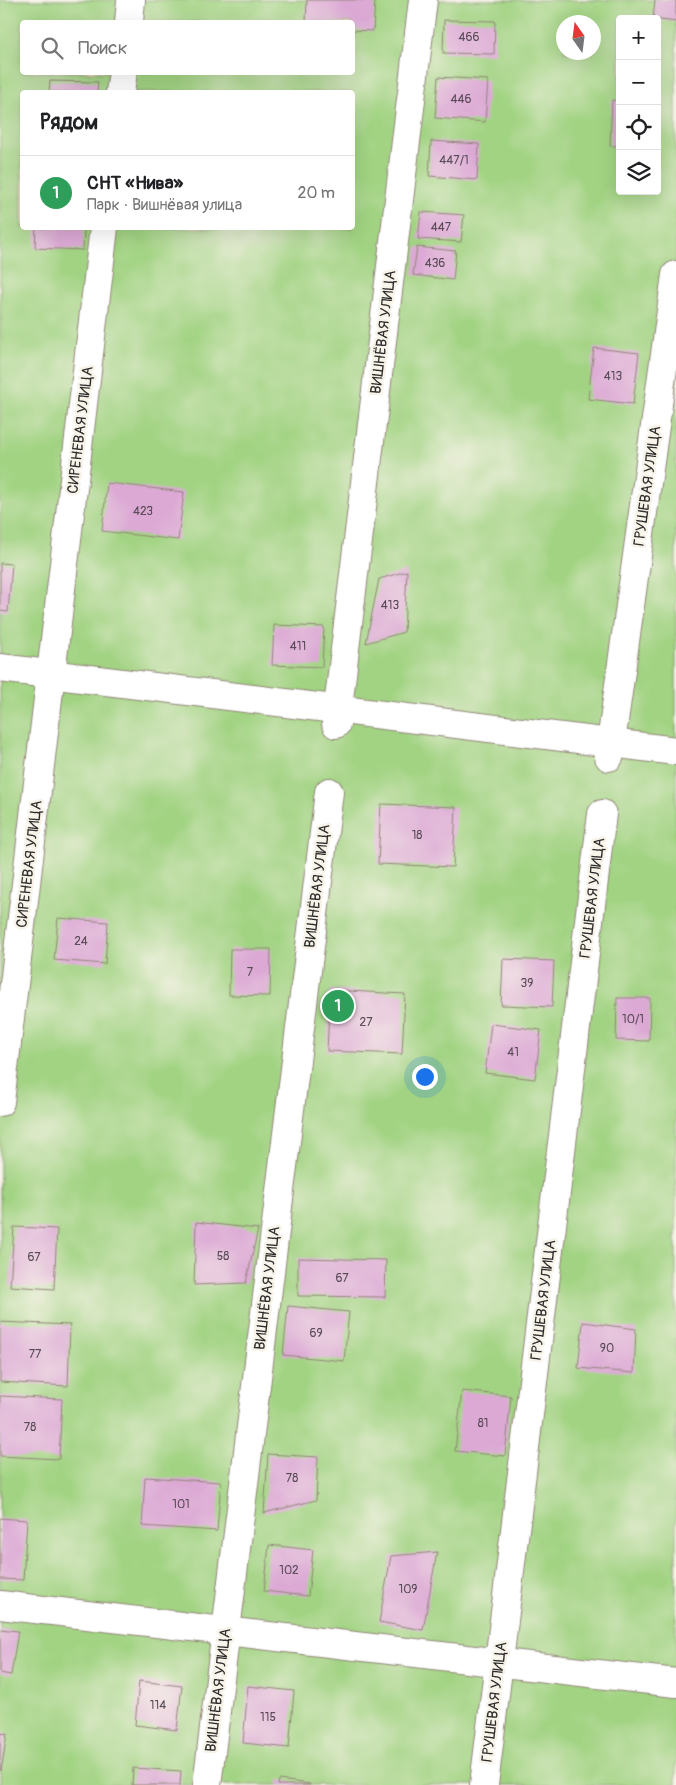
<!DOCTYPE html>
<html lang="ru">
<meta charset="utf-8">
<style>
body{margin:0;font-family:Pangolin,sans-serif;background:#f6f6f6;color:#202124}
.controls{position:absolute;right:15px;top:15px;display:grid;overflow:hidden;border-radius:5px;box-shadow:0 5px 20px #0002}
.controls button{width:45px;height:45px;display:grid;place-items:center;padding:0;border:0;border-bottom:1px solid #e0e0e0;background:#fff;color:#202124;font:25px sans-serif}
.compass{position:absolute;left:556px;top:15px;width:45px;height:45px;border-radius:50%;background:#fff;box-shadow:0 5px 20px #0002;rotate:346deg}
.you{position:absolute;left:424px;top:1076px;width:18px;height:18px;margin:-12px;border:4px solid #fff;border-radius:50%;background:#1a73e8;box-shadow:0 0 0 8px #1a73e833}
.badge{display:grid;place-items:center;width:32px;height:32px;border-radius:50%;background:#d93025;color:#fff;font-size:16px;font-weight:700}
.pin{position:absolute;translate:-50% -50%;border:2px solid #fff;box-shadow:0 1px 5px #0006}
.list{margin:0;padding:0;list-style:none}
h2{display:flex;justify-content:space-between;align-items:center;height:65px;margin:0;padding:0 20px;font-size:21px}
h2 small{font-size:16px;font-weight:400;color:#757577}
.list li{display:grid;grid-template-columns:32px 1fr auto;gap:15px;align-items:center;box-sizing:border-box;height:75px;padding:0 20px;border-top:1px solid #e0e0e0}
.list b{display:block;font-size:19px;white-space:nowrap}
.list p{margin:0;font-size:16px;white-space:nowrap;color:#757577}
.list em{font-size:16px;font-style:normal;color:#757577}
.icon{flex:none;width:28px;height:28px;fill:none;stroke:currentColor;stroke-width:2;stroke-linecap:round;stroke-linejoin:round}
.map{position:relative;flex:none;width:676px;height:1785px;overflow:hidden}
.search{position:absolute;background:#fff;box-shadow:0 5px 20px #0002;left:20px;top:20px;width:335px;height:55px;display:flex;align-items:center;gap:12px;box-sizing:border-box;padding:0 18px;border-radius:5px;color:#757577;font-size:19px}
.panel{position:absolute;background:#fff;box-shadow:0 5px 20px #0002;left:20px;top:90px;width:335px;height:140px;border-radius:5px}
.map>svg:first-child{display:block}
.green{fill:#a1d382;stroke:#667f56;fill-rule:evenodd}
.building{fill:#dca9d5}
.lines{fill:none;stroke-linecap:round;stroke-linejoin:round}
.minor-casing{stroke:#908476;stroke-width:30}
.minor{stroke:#fff;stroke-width:28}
.labels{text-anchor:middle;stroke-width:5;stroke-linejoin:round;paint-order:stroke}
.number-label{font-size:12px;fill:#574a56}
.street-label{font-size:15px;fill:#2b2b2b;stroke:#f7f3e8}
</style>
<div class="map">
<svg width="676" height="1785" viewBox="0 0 676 1785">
<rect width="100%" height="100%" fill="#f7f3e8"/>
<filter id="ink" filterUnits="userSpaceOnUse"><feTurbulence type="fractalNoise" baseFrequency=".02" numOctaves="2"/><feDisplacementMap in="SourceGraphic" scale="10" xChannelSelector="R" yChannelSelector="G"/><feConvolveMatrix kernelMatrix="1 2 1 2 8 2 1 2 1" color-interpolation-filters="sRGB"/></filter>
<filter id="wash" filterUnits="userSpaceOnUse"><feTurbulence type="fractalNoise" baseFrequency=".0096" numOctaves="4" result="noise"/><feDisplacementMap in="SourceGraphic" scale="20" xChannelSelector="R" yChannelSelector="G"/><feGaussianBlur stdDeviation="1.12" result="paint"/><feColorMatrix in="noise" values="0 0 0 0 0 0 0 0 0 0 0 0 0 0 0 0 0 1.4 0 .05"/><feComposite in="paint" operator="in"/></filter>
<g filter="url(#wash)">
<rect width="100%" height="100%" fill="#f4dcc1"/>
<path class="green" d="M 0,0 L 676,0 L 676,1785 L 0,1785 ZM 620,19 L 657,19 L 657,191 L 620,191 ZM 22,22 L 352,22 L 352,72 L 22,72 ZM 564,22 L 594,22 L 594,52 L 564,52 ZM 22,92 L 352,92 L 352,228 L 22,228 Z"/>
<g id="blocks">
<g class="building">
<path d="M 307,0 L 375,0 L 373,31 L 352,30 L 352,22 L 306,22 Z"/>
<path d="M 655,0 L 676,0 L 676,22 L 653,19 Z"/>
<path d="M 444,20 L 495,21 L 494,54 L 443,53 Z"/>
<path d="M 438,77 L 488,80 L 485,122 L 435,118 Z"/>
<path d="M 50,81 L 98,82 L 97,92 L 49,92 Z"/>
<path d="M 612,100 L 620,101 L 620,146 L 610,146 Z"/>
<path d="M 431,141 L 479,144 L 477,180 L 429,176 Z"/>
<path d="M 421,212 L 464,215 L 461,242 L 418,239 Z"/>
<path d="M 36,228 L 84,228 L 83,250 L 35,248 Z"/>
<path d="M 417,247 L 456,251 L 453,280 L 413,275 Z"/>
<path d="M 594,348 L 639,353 L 633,404 L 588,399 Z"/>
<path d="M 107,483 L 184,492 L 178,540 L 102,531 Z"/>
<path d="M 0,563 L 12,564 L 8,612 L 0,611 Z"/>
<path d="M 407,571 L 404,632 L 366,643 L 379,579 Z"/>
<path d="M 274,625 L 324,627 L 322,667 L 272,665 Z"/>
<path d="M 381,804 L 456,807 L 453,867 L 378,864 Z"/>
<path d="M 58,918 L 108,922 L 105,964 L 54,960 Z"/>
<path d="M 230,949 L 271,949 L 270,996 L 229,995 Z"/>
<path d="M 503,959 L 554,961 L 552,1007 L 501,1005 Z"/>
<path d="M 330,990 L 405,994 L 402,1054 L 327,1051 Z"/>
<path d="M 617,998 L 650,998 L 649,1041 L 616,1040 Z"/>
<path d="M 491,1024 L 541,1030 L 535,1079 L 485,1073 Z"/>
<path d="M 196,1222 L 258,1229 L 246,1283 L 194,1285 Z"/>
<path d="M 14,1227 L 57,1229 L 54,1289 L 10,1286 Z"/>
<path d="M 298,1258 L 386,1260 L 385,1297 L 298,1296 Z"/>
<path d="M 288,1306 L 349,1312 L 344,1361 L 283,1355 Z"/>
<path d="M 0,1322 L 70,1325 L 68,1386 L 0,1382 Z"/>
<path d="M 583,1322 L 636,1329 L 634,1373 L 578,1368 Z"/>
<path d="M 462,1391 L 511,1396 L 505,1456 L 455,1451 Z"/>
<path d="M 0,1396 L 62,1399 L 59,1459 L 0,1456 Z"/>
<path d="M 268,1454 L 318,1457 L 316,1500 L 264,1513 Z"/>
<path d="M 145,1477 L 221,1482 L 217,1531 L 142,1526 Z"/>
<path d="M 0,1518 L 27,1520 L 23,1580 L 0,1579 Z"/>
<path d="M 269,1545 L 313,1550 L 308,1596 L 264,1591 Z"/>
<path d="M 437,1552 L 423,1630 L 379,1622 L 391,1556 Z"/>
<path d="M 0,1629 L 18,1631 L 11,1675 L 0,1673 Z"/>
<path d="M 139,1681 L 182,1686 L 177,1730 L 135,1725 Z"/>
<path d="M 248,1686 L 294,1691 L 289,1748 L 243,1743 Z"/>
<path d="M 0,1733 L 7,1734 L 1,1771 L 0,1770 Z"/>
<path d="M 133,1768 L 181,1771 L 180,1785 L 132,1785 Z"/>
<path d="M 279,1780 L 310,1784 L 310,1785 L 278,1785 Z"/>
</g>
</g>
</g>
<g filter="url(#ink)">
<use href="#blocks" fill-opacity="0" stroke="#908476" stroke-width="1"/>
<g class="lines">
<g class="minor-casing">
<g id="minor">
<path d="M 129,22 L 131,0"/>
<path d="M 120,92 L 123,72"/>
<path d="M 0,668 L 676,751"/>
<path d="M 336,724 L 423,0"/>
<path d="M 609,757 L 676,275"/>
<path d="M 0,1102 L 104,228"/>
<path d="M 0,1605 L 676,1683"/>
<path d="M 207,1785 L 329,792"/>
<path d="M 484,1785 L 602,814"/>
</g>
</g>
<use href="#minor" class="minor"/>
</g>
</g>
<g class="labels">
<g class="number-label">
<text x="469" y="41">466</text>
<text x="461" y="103">446</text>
<text x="454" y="164">447/1</text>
<text x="441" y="231">447</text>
<text x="435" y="267">436</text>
<text x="613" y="380">413</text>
<text x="143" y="515">423</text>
<text x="390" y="609">413</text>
<text x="298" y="650">411</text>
<text x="417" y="839">18</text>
<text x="81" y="945">24</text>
<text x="250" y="976">7</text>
<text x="527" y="987">39</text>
<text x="633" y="1023">10/1</text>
<text x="366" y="1026">27</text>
<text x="513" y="1056">41</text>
<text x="223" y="1260">58</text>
<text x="34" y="1261">67</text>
<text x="342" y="1282">67</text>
<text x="316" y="1337">69</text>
<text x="607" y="1352">90</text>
<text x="35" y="1358">77</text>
<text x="483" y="1427">81</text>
<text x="30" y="1431">78</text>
<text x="292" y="1482">78</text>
<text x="181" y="1508">101</text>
<text x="289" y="1574">102</text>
<text x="408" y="1593">109</text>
<text x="158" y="1709">114</text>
<text x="268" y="1721">115</text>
</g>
<g class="street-label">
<text transform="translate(383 332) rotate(-83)" y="5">ВИШНЁВАЯ УЛИЦА</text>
<text transform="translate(80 430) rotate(-83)" y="5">СИРЕНЕВАЯ УЛИЦА</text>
<text transform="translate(647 486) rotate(-82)" y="5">ГРУШЕВАЯ УЛИЦА</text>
<text transform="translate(29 864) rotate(-83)" y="5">СИРЕНЕВАЯ УЛИЦА</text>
<text transform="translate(317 886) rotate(-83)" y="5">ВИШНЁВАЯ УЛИЦА</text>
<text transform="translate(592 898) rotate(-83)" y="5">ГРУШЕВАЯ УЛИЦА</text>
<text transform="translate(267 1288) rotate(-83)" y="5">ВИШНЁВАЯ УЛИЦА</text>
<text transform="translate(543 1300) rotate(-83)" y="5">ГРУШЕВАЯ УЛИЦА</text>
<text transform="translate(218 1690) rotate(-83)" y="5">ВИШНЁВАЯ УЛИЦА</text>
<text transform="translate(494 1702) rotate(-83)" y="5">ГРУШЕВАЯ УЛИЦА</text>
</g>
</g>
</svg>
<div class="controls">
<button>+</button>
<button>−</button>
<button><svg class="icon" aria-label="locate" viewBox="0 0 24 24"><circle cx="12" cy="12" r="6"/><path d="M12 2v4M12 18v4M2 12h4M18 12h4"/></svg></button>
<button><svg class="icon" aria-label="layers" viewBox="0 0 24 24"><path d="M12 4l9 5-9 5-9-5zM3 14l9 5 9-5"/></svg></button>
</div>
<svg class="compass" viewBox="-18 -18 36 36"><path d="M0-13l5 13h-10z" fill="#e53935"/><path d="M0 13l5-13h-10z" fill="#757577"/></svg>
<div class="you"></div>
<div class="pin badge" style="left:338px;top:1006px;background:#2e9e5b">1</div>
<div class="search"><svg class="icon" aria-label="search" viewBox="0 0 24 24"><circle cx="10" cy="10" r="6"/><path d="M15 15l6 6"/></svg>Поиск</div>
<section class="panel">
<h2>Рядом<small></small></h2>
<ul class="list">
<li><span class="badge" style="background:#2e9e5b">1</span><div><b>СНТ «Нива»</b><p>Парк · Вишнёвая улица</p></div><em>20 m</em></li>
</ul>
</section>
</div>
